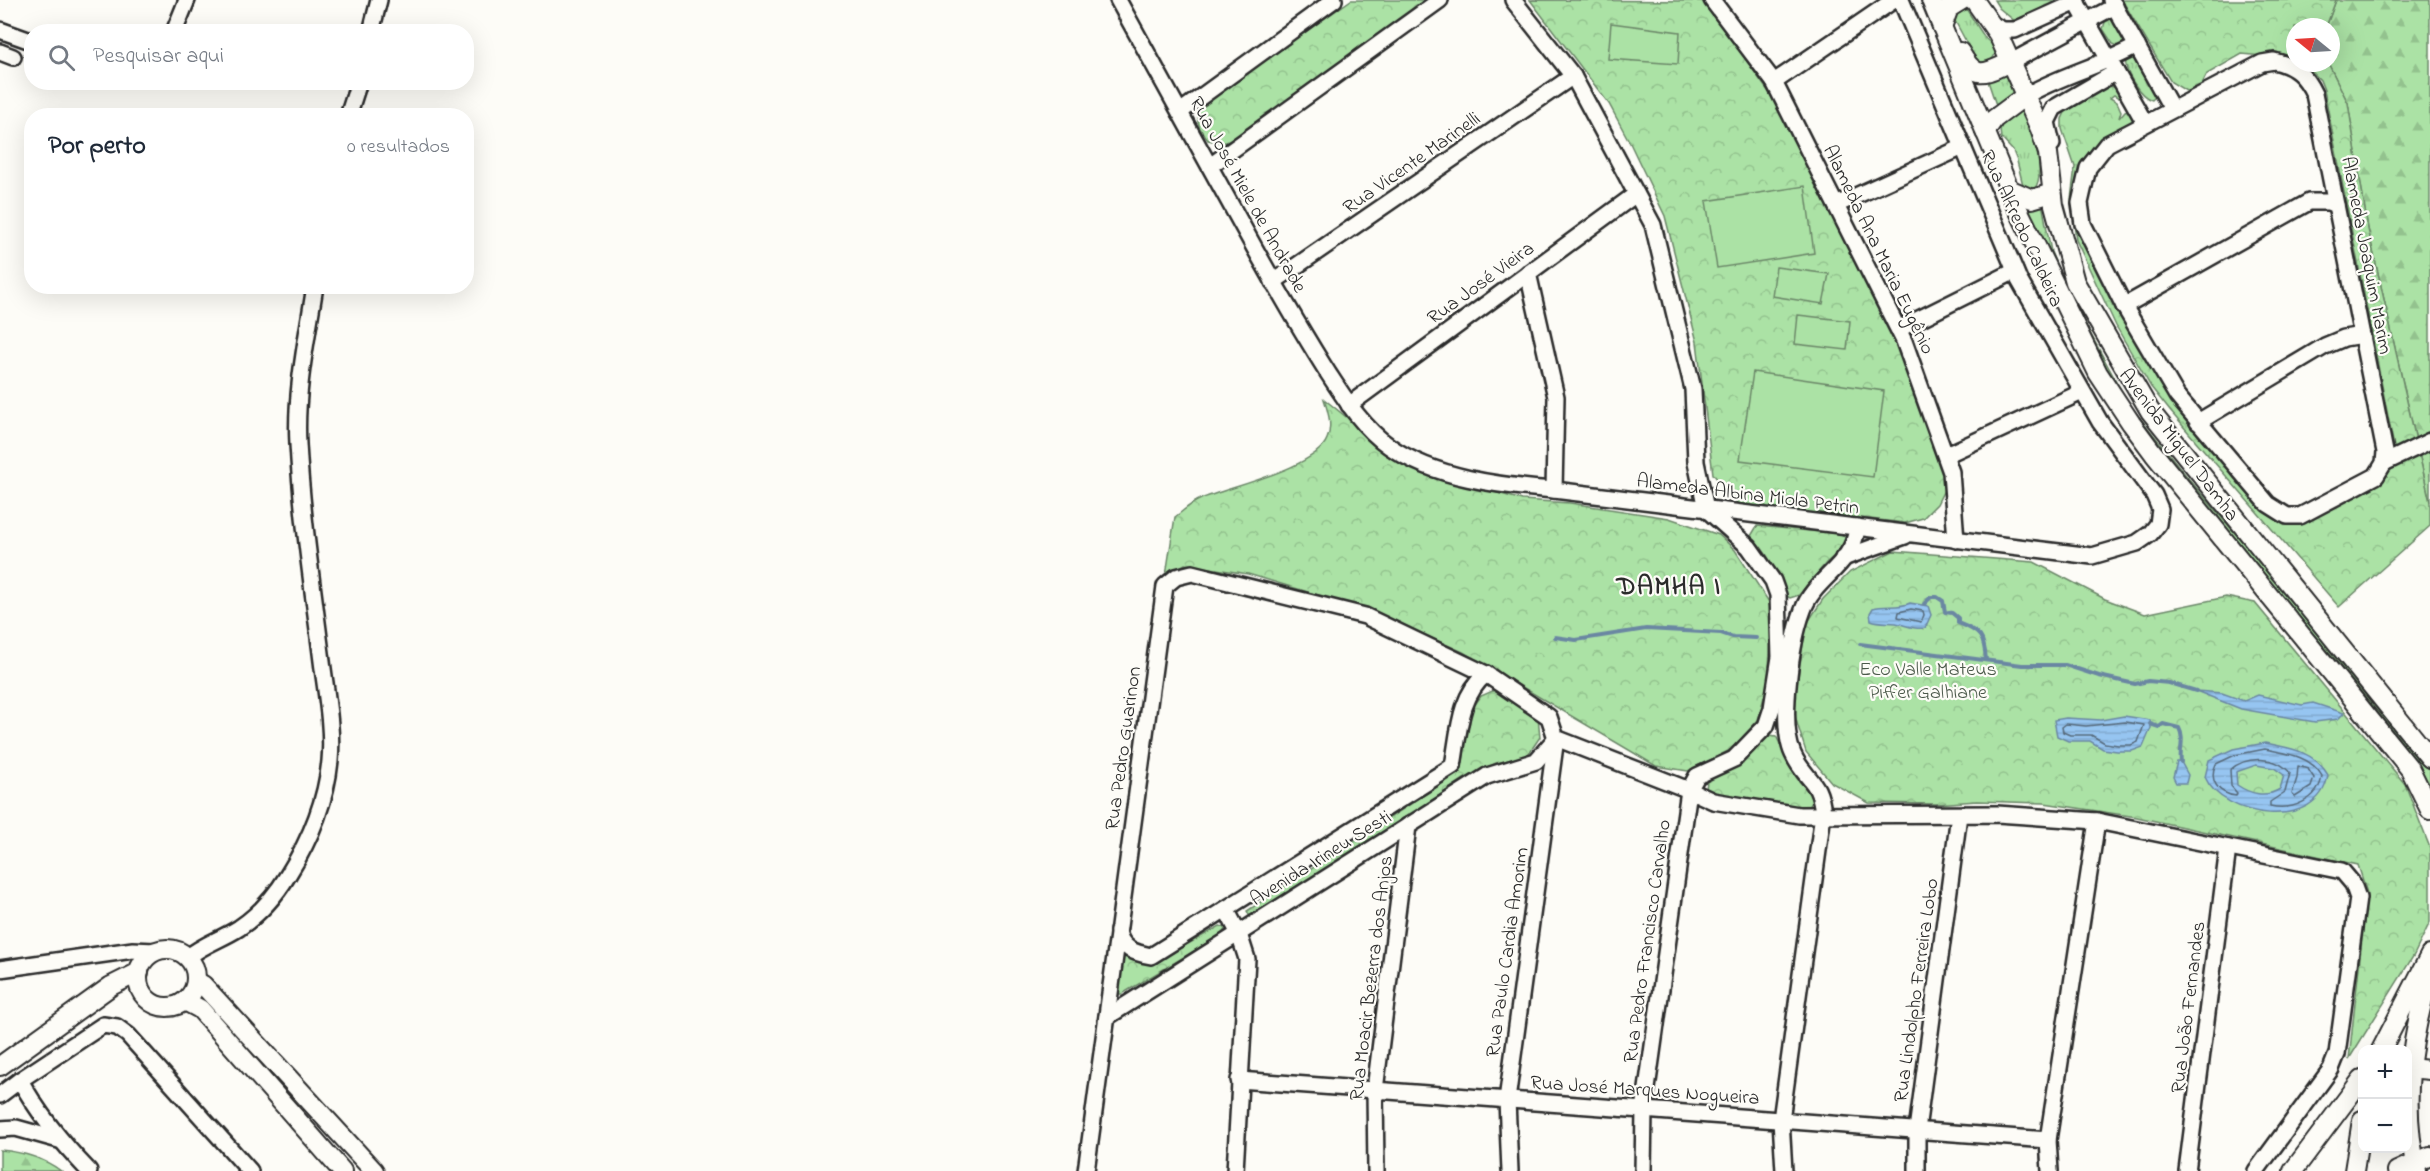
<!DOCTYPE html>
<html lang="pt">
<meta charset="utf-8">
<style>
body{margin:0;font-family:"Indie Flower",sans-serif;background:#f6f6f7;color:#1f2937}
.controls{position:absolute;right:18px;bottom:18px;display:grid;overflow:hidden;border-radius:12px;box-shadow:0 6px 24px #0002}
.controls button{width:54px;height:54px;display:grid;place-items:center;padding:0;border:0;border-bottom:2px solid #e0e1e3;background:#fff;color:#1f2937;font:30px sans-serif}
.compass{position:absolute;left:2286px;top:18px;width:54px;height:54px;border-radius:50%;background:#fff;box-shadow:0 6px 24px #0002;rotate:288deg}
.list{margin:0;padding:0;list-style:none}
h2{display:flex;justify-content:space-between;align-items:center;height:78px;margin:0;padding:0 24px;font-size:26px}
h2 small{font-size:20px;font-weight:400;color:#747a83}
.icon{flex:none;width:33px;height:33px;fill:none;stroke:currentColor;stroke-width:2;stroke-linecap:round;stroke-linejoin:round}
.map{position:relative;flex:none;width:2430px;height:1171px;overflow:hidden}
.search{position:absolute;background:#fff;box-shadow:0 6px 24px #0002;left:24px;top:24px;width:450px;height:66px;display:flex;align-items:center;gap:15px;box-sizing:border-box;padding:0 21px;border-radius:24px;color:#747a83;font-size:22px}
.panel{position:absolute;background:#fff;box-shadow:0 6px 24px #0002;left:24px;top:108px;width:450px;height:186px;border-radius:24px}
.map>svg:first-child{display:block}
.grass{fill:url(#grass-tufts);stroke:#6b8668;stroke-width:1.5}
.forest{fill:url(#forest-firs);stroke:#6b8668;stroke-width:1.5}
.park{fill:url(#park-crowns);stroke:#6b8668;stroke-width:1.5}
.garden{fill:#abe2a5;stroke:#6b8668;stroke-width:1.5}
.water{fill:url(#water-rules);stroke:#6b87a2;stroke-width:1.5;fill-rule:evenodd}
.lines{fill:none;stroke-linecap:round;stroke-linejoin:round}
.shore{stroke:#56697a;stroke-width:1.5}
.stream{stroke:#6b87a2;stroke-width:4}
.minor-casing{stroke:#2b2b2b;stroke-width:20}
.tertiary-casing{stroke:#2b2b2b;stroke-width:22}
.minor{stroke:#fdfcf7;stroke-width:15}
.tertiary{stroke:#fdfcf7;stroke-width:18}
.labels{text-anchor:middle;stroke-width:4.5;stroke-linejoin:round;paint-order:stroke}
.street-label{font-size:20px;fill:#2b2b2b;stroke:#fdfcf7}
.park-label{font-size:20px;fill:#4b594a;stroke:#fdfcf7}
.district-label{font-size:26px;font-weight:bold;letter-spacing:1.5px;fill:#2b2b2b;stroke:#fdfcf7}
</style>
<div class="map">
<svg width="2430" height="1171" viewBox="0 0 2430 1171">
<defs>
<pattern id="grass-tufts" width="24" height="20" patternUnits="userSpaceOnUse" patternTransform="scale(1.5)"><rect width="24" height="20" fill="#abe2a5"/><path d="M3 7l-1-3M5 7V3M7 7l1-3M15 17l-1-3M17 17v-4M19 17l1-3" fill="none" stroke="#93c28e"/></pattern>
<pattern id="forest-firs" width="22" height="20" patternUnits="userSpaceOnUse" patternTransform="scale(1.5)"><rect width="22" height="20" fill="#abe2a5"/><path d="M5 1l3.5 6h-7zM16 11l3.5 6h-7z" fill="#93c28e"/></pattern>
<pattern id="park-crowns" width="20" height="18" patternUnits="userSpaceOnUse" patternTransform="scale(1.5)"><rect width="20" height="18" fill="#abe2a5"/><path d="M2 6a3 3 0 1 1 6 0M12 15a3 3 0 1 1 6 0" fill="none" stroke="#93c28e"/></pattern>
<pattern id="water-rules" width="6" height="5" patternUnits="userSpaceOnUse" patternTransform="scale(1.5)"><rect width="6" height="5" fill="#96c5f1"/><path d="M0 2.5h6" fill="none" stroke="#81a9cf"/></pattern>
</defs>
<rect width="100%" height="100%" fill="#fdfcf7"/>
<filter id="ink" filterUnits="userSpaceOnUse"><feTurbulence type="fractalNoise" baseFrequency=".0167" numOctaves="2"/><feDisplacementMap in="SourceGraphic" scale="12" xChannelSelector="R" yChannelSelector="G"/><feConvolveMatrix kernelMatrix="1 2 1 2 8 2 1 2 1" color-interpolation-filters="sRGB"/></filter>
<g filter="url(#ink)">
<g class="grass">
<path d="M 1962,9 L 1967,10 L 1985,38 L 1996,48 C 1995,60 1987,67 1976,60 L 1954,19 L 1955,15 Z"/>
<path d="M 2111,19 L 2117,21 L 2127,41 L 2120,47 L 2113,44 L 2103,29 L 2105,22 Z"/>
<path d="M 2131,56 L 2134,56 L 2158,94 L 2152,100 C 2140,97 2123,70 2126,59 Z"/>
<path d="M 2001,72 L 2007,74 L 2014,93 C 2011,99 2004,105 1996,105 L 1988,81 Z"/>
<path d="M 2020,110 C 2032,123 2046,173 2035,188 L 2027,188 L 2023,185 L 2017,161 L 2013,151 L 2001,138 L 2000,130 L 2004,120 Z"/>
<path d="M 2021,203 L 2041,205 L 2043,208 L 2051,252 L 2069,294 L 2128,403 L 2189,479 L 2404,732 L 2430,768 L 2430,792 L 2398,737 L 2334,658 L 2268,583 L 2124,410 Z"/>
</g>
<g class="forest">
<path d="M 2336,0 L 2430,0 L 2430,502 L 2368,229 L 2348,103 L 2328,63 L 2331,63 L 2331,27 L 2326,27 Z"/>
<path d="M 0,1150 C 22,1152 44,1158 61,1171 L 0,1171 Z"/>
</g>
<g class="park">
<path d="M 1351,0 L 1426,0 L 1232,140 L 1223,143 L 1208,140 C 1198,128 1195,121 1201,105 Z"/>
<path d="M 1530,0 L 1704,1 L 1778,105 L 1898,343 L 1941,458 L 1946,486 L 1937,504 L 1923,518 L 1905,523 L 1738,504 L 1713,474 L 1697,342 L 1665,216 L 1629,141 L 1609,104 Z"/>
<path d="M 1994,0 L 2057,0 L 2016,22 L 1999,8 Z"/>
<path d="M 2122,0 L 2336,0 L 2326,27 L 2295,27 L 2295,59 L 2242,54 L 2207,74 L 2201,86 L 2195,90 L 2186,91 L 2171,82 Z"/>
<path d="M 2303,63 L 2328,63 L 2348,103 L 2368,229 L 2430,502 L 2430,526 L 2339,607 L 2170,411 L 2151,387 L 2116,326 L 2076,240 L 2071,199 L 2075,167 L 2062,129 L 2062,119 L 2067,108 L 2108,85 L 2116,88 L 2121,96 L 2119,98 L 2114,95 L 2110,98 L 2117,102 L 2121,111 L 2119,118 L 2125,111 L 2129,110 L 2136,120 L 2076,191 L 2121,311 L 2267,510 L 2300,523 L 2306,522 L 2377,483 L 2390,470 L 2395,452 L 2324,90 L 2320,80 Z"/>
<path d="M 1324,399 L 1408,467 L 1522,500 L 1570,503 L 1669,518 L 1719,535 L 1735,550 L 1769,602 L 1772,621 L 1768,682 L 1758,720 L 1732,749 L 1688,771 L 1656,766 L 1463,652 L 1368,610 L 1248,574 L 1185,564 L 1166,575 L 1175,517 C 1183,511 1191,503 1201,499 C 1229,487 1316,468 1327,439 C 1333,426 1328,412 1324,399 Z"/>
<path d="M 1757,526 L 1841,534 L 1847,539 L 1841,550 L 1826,563 L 1799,595 L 1790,598 L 1783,594 C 1778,571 1767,552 1751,536 Z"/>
<path d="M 1893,551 L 2034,562 L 2105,599 L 2145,614 L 2226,597 L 2255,603 L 2405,784 L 2430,848 L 2430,922 L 2414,955 L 2349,1059 L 2367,893 L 2358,865 L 2137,817 L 2044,803 L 1977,801 L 1936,804 L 1869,803 L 1832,783 L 1806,752 L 1793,710 L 1806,625 L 1823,599 L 1850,572 Z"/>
<path d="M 1497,689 L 1538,716 L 1540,737 L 1527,756 L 1496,763 L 1464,779 L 1252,921 L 1247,911 L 1458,773 L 1462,766 L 1472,709 L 1481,696 Z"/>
<path d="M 1769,735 L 1776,736 C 1784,751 1788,767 1799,781 C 1805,788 1812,791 1813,800 L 1809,807 L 1801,809 L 1710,795 L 1706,790 L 1707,780 L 1732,769 L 1744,761 Z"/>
<path d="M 1220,926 L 1226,928 L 1221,935 L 1122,994 L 1116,994 L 1122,953 L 1147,963 L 1161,959 Z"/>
</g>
<g class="garden">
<path d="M 1611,23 L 1680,32 L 1678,64 L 1608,59 Z"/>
<path d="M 1805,186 L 1814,253 L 1717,268 L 1706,201 Z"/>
<path d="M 1776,267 L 1829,274 L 1823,304 L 1772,296 Z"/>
<path d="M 1798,315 L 1850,321 L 1847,350 L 1795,344 Z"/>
<path d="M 1753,372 L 1884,391 L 1873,477 L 1740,460 Z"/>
</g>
<g class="water">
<path d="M 1910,603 L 1928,606 L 1931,615 L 1925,628 C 1914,630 1906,625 1896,623 C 1887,622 1879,623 1871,620 L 1870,613 L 1873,608 C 1886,604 1898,609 1910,603 Z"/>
<path d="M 2196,691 L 2222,693 L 2244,701 L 2258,695 L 2302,705 L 2313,703 L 2344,713 L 2338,719 L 2315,722 L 2241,709 Z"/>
<path d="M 2124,716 L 2150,720 L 2151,728 L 2143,747 L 2132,751 L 2117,751 L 2103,749 L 2090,741 L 2068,741 L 2057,736 L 2054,720 L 2066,718 L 2101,720 Z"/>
<path d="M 2265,743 C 2290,748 2314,751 2328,775 C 2319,833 2222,818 2205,777 L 2209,760 L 2233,749 ZM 2256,765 L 2274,768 L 2284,775 L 2280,789 C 2266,798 2250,794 2237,785 L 2236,772 Z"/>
<path d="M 2177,762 L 2181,762 L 2188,775 L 2186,783 L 2176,783 L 2173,777 Z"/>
</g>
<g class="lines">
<g class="shore">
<path d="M 1911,609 L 1923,611 L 1924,615 L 1921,622 L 1898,617 L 1899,612 Z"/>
<path d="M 2125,722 L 2144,725 L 2138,742 L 2131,745 L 2118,745 L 2105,743 L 2091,735 L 2070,735 L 2063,732 L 2062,727 L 2066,724 L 2086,726 Z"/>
<path d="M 2265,749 C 2286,753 2311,756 2322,776 C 2319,800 2292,811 2270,806 L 2270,802 L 2285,792 L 2290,773 C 2277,756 2246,755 2230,770 L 2231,786 L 2237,793 L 2236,796 C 2218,794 2208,780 2216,764 L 2235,755 Z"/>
<path d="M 2298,766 L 2308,769 L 2314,778 L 2311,787 L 2295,797 L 2292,794 L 2297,778 Z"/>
</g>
<g class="stream">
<path d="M 1924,604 L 1931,597 L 1937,597 L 1943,601 L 1945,612 L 1952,613 L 1958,618 L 1958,623 C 1981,632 1984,636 1986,660"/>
<path d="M 1555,637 L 1576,640 L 1646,629 L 1721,633 L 1733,637 L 1756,638"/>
<path d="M 1860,644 L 2022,665 L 2065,665 L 2099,676 L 2135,684 L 2148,681 L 2169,683 L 2196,691"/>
<path d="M 2150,724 L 2159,727 L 2163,724 L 2179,728 C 2185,739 2179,750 2181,762"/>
</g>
<g class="minor-casing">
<g id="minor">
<path d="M 1118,0 C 1163,83 1209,165 1254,247 C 1278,290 1302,332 1328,373 C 1345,399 1363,428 1389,446 C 1434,478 1501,486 1554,490 L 2092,556 L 2137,543 L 2150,534 L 2158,524 L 2160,509 L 2154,495 L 2100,422 L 2019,280 L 1901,0"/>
<path d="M 1513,0 L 1573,76 L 1653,225 L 1693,389 L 1696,462 L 1706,509 L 1749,547 L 1773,581 L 1778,595 L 1780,657 L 1772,708 L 1766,726 L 1734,759 L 1697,776 L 1689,790 L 1644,1110 L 1643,1171"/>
<path d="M 1712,0 L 1774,82 L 1904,341 L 1951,472 L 1956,540"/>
<path d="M 2075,0 L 2145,123"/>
<path d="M 2111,0 L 2172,109"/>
<path d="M 1991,24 L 2003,30 L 2015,30 L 2077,2"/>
<path d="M 0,30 L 28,40"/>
<path d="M 174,32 L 187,0"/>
<path d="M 371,32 L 379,0"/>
<path d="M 0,52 L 13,57"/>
<path d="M 2274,61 C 2295,66 2305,75 2314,94 L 2385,452 L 2384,463 L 2376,476 L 2300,516 L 2287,516 L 2268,504 L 2177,396 L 2124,306 L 2083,224 L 2080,203 L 2088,168 L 2107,144 L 2262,63 Z"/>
<path d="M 2011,62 L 2115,6"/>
<path d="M 1774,82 L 1894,0"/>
<path d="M 2025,96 C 2061,75 2101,66 2137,46"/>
<path d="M 1180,112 L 1334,0"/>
<path d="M 348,116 L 359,82"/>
<path d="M 2052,144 L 2047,122 L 2054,108 L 2116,72"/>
<path d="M 1210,166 L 1440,0"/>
<path d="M 1836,205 L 1963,147"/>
<path d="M 1528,273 L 1556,397 L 1554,490"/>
<path d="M 1273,282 L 1573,76"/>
<path d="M 2124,306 L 2309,202 L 2328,202 L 2336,205"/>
<path d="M 1899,329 L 2015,271"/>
<path d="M 1349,405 L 1636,194"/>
<path d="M 2198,422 L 2325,346 L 2344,338 L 2362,335"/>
<path d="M 1946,455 L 2082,392"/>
<path d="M 2384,463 L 2430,441"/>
<path d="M 1843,558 L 1905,536"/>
<path d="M 1556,738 L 1689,790 L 1713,801 L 1799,815 L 1997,814 L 2097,821 L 2342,871 L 2353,884 L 2358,898 L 2337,1054 L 2331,1069 L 2256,1171"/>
<path d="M 1226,909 L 1239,934 L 1247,959 L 1235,1171"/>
<path d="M 1118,931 C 1121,949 1135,953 1151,956 L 1453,766 C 1459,733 1459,696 1486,674"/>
<path d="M 188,957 C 204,944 222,939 239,928 C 258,915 276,895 288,875 C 310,840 326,801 330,761 C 333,728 326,693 322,661 C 313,589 302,517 298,444 C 295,392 307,338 315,286"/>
<path d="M 0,969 L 133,950 L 155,951"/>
<path d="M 1107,1017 L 1487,776 L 1536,761 L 1556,738"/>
<path d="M 20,1080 C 39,1115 61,1142 89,1171"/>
<path d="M 1239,1080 L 2048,1140"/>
<path d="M 0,1095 L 20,1080 L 103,1025 L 117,1027 L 128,1035 L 250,1171"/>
<path d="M 0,1129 L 16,1128 L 59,1140"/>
<path d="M 1086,1171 L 1165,586 L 1176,577 L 1192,573 L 1365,616 L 1486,674 L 1549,717 L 1556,738 L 1507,1100 L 1510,1171"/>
<path d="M 1376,1171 L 1375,1090 L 1408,826"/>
<path d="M 1784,1171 L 1781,1120 L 1823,814 C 1820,778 1805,781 1793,754 C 1779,724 1791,642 1803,610 C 1814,578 1854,565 1857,527"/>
<path d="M 1917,1171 L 1917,1130 L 1959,815"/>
<path d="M 2050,1171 L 2048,1140 L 2097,821"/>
<path d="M 2187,1171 L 2228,848"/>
</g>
</g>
<g class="tertiary-casing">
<g id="tertiary">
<path d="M 1931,0 L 2014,201 L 2098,373 L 2131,423 L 2154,454 L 2410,769 L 2430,810"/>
<path d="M 1974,0 L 1998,34 L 2040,129 L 2048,153 L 2054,205 L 2075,282 L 2150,411 L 2430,758"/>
<path d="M 1942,27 L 1949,8 L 1962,0"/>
<path d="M 1960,52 C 1977,82 1984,73 2011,62"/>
<path d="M 1985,132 L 1994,119 L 2025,96"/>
<path d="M 2009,189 L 2032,199 L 2052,193"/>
<circle cx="167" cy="978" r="29"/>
<path d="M 196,981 L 203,985 L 374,1171"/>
<path d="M 185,1001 L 200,1009 L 342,1171"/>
<path d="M 2381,1050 L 2430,955"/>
<path d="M 0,1066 L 111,986 L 139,972"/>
<path d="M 2408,1068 L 2430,1070"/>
<path d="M 2293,1171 L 2362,1079"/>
<path d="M 2354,1171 L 2362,1120"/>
<path d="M 2397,1171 L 2430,1156"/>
<path d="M 2417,1171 C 2400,1105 2411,1038 2430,974"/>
</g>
</g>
<use href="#minor" class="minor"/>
<use href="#tertiary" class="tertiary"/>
</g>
</g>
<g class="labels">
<g class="street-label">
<text transform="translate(1411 162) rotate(-35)" y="7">Rua Vicente Marinelli</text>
<text transform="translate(1249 194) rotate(61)" y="7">Rua José Miele de Andrade</text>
<text transform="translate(2023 228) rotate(65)" y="7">Rua Alfredo Caldeira</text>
<text transform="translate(1880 249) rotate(64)" y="7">Alameda Ana Maria Eugênio</text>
<text transform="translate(2368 255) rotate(79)" y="7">Alameda Joaquim Marim</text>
<text transform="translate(1480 282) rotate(-36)" y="7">Rua José Vieira</text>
<text transform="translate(2180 444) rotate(53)" y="7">Avenida Miguel Damha</text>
<text transform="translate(1748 493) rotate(7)" y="7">Alameda Albina Miola Petrin</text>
<text transform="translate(1122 748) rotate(-82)" y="7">Rua Pedro Guarinon</text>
<text transform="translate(1320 857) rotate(-32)" y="7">Avenida Irineu Sesti</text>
<text transform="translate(1646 941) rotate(-82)" y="7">Rua Pedro Francisco Carvalho</text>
<text transform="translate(1506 952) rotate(-82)" y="7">Rua Paulo Cardia Amorim</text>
<text transform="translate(1370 978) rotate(-83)" y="7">Rua Moacir Bezerra dos Anjos</text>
<text transform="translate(1915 990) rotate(-82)" y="7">Rua Lindolpho Ferreira Lobo</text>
<text transform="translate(2187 1007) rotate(-83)" y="7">Rua João Fernandes</text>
<text transform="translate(1645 1089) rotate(4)" y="7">Rua José Marques Nogueira</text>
</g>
<g class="park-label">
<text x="1928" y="675">Eco Valle Mateus<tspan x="1928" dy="23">Piffer Galhiane</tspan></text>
</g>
<g class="district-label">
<text x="1669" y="594">DAMHA I</text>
</g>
</g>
</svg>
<div class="controls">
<button>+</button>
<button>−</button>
</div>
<svg class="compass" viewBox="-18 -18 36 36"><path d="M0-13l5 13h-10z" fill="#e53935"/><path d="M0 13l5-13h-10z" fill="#747a83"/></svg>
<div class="search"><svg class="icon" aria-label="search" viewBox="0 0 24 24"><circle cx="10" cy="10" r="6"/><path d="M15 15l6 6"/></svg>Pesquisar aqui</div>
<section class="panel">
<h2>Por perto<small>0 resultados</small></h2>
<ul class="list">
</ul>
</section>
</div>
